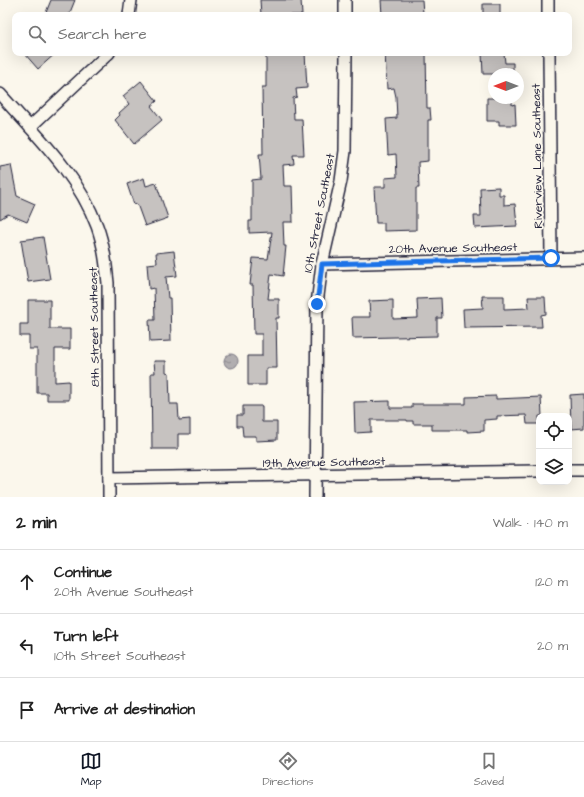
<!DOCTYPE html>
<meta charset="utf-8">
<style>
body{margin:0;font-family:"Architects Daughter",sans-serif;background:#f2f2f2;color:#222}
.controls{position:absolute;right:12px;bottom:12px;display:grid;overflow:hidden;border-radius:8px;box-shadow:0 4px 16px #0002}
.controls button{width:36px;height:36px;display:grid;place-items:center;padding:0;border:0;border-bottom:1px solid #e0e0e0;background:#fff;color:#222;font:20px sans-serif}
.compass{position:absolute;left:488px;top:68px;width:36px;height:36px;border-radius:50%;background:#fff;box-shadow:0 4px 16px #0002;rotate:270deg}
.stop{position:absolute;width:12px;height:12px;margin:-9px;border:3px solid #1a73e8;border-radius:50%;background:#fff}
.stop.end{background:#1a73e8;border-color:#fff;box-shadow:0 1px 4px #0008}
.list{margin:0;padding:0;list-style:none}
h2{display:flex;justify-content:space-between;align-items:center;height:52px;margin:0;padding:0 16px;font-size:17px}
h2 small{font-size:13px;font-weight:400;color:#767676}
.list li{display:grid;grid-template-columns:26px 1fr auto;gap:12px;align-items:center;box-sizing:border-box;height:64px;padding:0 16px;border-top:1px solid #e0e0e0}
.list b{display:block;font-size:15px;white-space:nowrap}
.list p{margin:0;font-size:13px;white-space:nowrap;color:#767676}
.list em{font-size:13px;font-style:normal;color:#767676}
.icon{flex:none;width:22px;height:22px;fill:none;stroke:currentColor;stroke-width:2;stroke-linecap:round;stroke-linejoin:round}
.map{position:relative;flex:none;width:584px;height:497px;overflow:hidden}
.search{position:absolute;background:#fff;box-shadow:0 4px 16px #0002;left:12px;right:12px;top:12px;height:44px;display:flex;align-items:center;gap:10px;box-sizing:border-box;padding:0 14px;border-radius:8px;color:#767676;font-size:15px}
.sheet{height:244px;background:#fff}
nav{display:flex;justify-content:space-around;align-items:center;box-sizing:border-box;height:56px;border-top:1px solid #e0e0e0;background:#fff;font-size:11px;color:#767676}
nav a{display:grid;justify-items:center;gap:2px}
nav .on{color:#111827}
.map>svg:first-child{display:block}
.water{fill:url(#water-ripples);stroke:#787681}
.building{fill:#c6c2c0;stroke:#22223b}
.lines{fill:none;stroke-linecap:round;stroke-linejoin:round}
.minor-casing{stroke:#22223b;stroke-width:14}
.minor{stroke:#fbf7ec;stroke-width:11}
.route{stroke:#1a73e8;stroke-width:5}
.labels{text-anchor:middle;stroke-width:3.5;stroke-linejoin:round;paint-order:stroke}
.street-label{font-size:12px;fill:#22223b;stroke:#fbf7ec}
</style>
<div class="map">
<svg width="584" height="497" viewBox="0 0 584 497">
<defs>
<pattern id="water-ripples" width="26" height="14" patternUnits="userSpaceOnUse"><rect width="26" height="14" fill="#b1aeb0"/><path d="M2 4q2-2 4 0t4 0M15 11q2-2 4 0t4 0" fill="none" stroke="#908d90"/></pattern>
</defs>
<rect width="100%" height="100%" fill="#fbf7ec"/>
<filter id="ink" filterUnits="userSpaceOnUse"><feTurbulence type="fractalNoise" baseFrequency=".025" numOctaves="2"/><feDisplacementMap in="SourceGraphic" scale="8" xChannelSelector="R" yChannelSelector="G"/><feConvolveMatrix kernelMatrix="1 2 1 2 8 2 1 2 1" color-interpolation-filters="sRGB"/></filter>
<g filter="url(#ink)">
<circle class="water" cx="231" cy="361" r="7"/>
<g class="building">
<path d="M 51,0 L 75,0 L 69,15 L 45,15 Z"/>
<path d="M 260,0 L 301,0 L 302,15 L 261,15 Z"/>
<path d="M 381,0 L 422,0 L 423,13 L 416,13 L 416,15 L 382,15 Z"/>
<rect x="483" y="4" width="17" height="11"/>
<path d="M 24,53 L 56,53 L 38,69 Z"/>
<path d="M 266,53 L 305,53 L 307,88 L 296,89 L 297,97 L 293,98 L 294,119 L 302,119 L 304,155 L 293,155 L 294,164 L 283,165 L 284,186 L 292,186 L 293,222 L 283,222 L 284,246 L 286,246 L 283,276 L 271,274 L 268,299 L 279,299 L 279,318 L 276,318 L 277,368 L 266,368 L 266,385 L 248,385 L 248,356 L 262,356 L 262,334 L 254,334 L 253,285 L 250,285 L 253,258 L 268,259 L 272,232 L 249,233 L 249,221 L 252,221 L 252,180 L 261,179 L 259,154 L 263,154 L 262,87 L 266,87 Z"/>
<path d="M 385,53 L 426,53 L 427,108 L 430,108 L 431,120 L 428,120 L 428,161 L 418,162 L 419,188 L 416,188 L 416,230 L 384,231 L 384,223 L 376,223 L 374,187 L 385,187 L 385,178 L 397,177 L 396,154 L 388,155 L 386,119 L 397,118 L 396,97 L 394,88 L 387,89 Z"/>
<path d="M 482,53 L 504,53 L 505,63 L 513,63 L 513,74 L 483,74 Z"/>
<path d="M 141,81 L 157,101 L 151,106 L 162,120 L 134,144 L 115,120 L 120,115 L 119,113 L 129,104 L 123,96 Z"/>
<path d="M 487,98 L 512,98 L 512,105 L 515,104 L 516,125 L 499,125 L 499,121 L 487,121 Z"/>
<path d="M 11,165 L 17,196 L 35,204 L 27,222 L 8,214 L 0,219 L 0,167 Z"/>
<path d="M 144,178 L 146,186 L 156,183 L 168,218 L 145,226 L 137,204 L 134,205 L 127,184 Z"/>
<path d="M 499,187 L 499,195 L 504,195 L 504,205 L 515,204 L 517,226 L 475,228 L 474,216 L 481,216 L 480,188 Z"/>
<path d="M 43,237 L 50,279 L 28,282 L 21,240 Z"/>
<path d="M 174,251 L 177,276 L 166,277 L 168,298 L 170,298 L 171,341 L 150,342 L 149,320 L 155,320 L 154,288 L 149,289 L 147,264 L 157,263 L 156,253 Z"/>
<path d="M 482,296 L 504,296 L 504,309 L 529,308 L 528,297 L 545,297 L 546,314 L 541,315 L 542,327 L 464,328 L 463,309 L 483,308 Z"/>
<path d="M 441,298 L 442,318 L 437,318 L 437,336 L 353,338 L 352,317 L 370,317 L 369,301 L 393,300 L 393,319 L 418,318 L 417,299 Z"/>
<path d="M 28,300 L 50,300 L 50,329 L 70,329 L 70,349 L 55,349 L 55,382 L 69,381 L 69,400 L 47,400 L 47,393 L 37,393 L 37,349 L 29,349 L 29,336 L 20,336 L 20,324 L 28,324 Z"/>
<path d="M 154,361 L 166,361 L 166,372 L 169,373 L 170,404 L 178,404 L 179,420 L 190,419 L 190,434 L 178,434 L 178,449 L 152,449 L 151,373 L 155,373 Z"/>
<path d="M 584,394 L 584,428 L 571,429 L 570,395 Z"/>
<path d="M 496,396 L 496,399 L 541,397 L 542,416 L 539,416 L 539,424 L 527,424 L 526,415 L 497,416 L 497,419 L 484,420 L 484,431 L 467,432 L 467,430 L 432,430 L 432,424 L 413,424 L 413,421 L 407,421 L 407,420 L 371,420 L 371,432 L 355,433 L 354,402 L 390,401 L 390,408 L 412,408 L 412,404 L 466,404 L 466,397 Z"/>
<path d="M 243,406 L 262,406 L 262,422 L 277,422 L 277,440 L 256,441 L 256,436 L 243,436 L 242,426 L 237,426 L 237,415 L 243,415 Z"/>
</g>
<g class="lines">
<g class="minor-casing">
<g id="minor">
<path d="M 345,0 L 345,15"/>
<path d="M 548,0 L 548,15"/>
<path d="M 129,15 L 131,0"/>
<path d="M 549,53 L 551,258"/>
<path d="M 0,94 C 37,136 77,173 97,226 C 104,245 106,264 108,283 L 109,497"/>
<path d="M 30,127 L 109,53"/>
<path d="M 322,264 L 584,258"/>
<path d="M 569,470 L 584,470"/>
<path d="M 109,478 L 539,471"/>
<path d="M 315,497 L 317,304 L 322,264 L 341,181 L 345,151 L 346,53"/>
</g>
</g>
<use href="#minor" class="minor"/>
</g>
</g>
<g class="lines" filter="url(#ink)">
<path class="route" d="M 317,304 L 322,264 L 551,258"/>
</g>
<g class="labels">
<g class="street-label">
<text transform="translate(537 156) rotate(-91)" y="4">Riverview Lane Southeast</text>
<text transform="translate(319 213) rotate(-79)" y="4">10th Street Southeast</text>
<text transform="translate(453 248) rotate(-1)" y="4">20th Avenue Southeast</text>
<text transform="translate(94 327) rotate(-91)" y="4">8th Street Southeast</text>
<text transform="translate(324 462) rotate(-1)" y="4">19th Avenue Southeast</text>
</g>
</g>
</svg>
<div class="controls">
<button><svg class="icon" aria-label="locate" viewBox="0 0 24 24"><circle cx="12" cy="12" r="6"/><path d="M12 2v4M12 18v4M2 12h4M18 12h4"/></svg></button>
<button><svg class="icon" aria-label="layers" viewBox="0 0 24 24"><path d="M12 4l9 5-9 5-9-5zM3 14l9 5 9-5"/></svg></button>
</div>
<svg class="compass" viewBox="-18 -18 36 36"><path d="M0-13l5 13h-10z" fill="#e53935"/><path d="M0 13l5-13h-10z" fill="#767676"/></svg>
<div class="stop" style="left:551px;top:258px"></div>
<div class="stop end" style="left:317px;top:304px"></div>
<div class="search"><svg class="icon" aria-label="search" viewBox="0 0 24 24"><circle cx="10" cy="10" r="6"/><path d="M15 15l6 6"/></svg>Search here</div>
</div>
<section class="sheet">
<h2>2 min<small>Walk · 140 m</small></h2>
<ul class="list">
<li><svg class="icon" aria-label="ahead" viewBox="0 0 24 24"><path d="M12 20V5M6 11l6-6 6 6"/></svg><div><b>Continue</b><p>20th Avenue Southeast</p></div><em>120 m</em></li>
<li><svg class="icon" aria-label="left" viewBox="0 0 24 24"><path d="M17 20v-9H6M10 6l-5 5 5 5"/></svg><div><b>Turn left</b><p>10th Street Southeast</p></div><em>20 m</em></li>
<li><svg class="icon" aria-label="arrive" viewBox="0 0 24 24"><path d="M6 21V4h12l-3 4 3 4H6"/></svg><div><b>Arrive at destination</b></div></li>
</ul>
</section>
<nav>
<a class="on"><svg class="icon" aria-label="map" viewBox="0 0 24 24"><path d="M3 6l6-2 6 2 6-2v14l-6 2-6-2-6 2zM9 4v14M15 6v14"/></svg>Map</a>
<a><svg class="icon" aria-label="directions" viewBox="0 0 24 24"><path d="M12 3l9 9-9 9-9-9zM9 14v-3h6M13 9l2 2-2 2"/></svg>Directions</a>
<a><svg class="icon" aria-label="saved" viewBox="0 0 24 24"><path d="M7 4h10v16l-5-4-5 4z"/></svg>Saved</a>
</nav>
